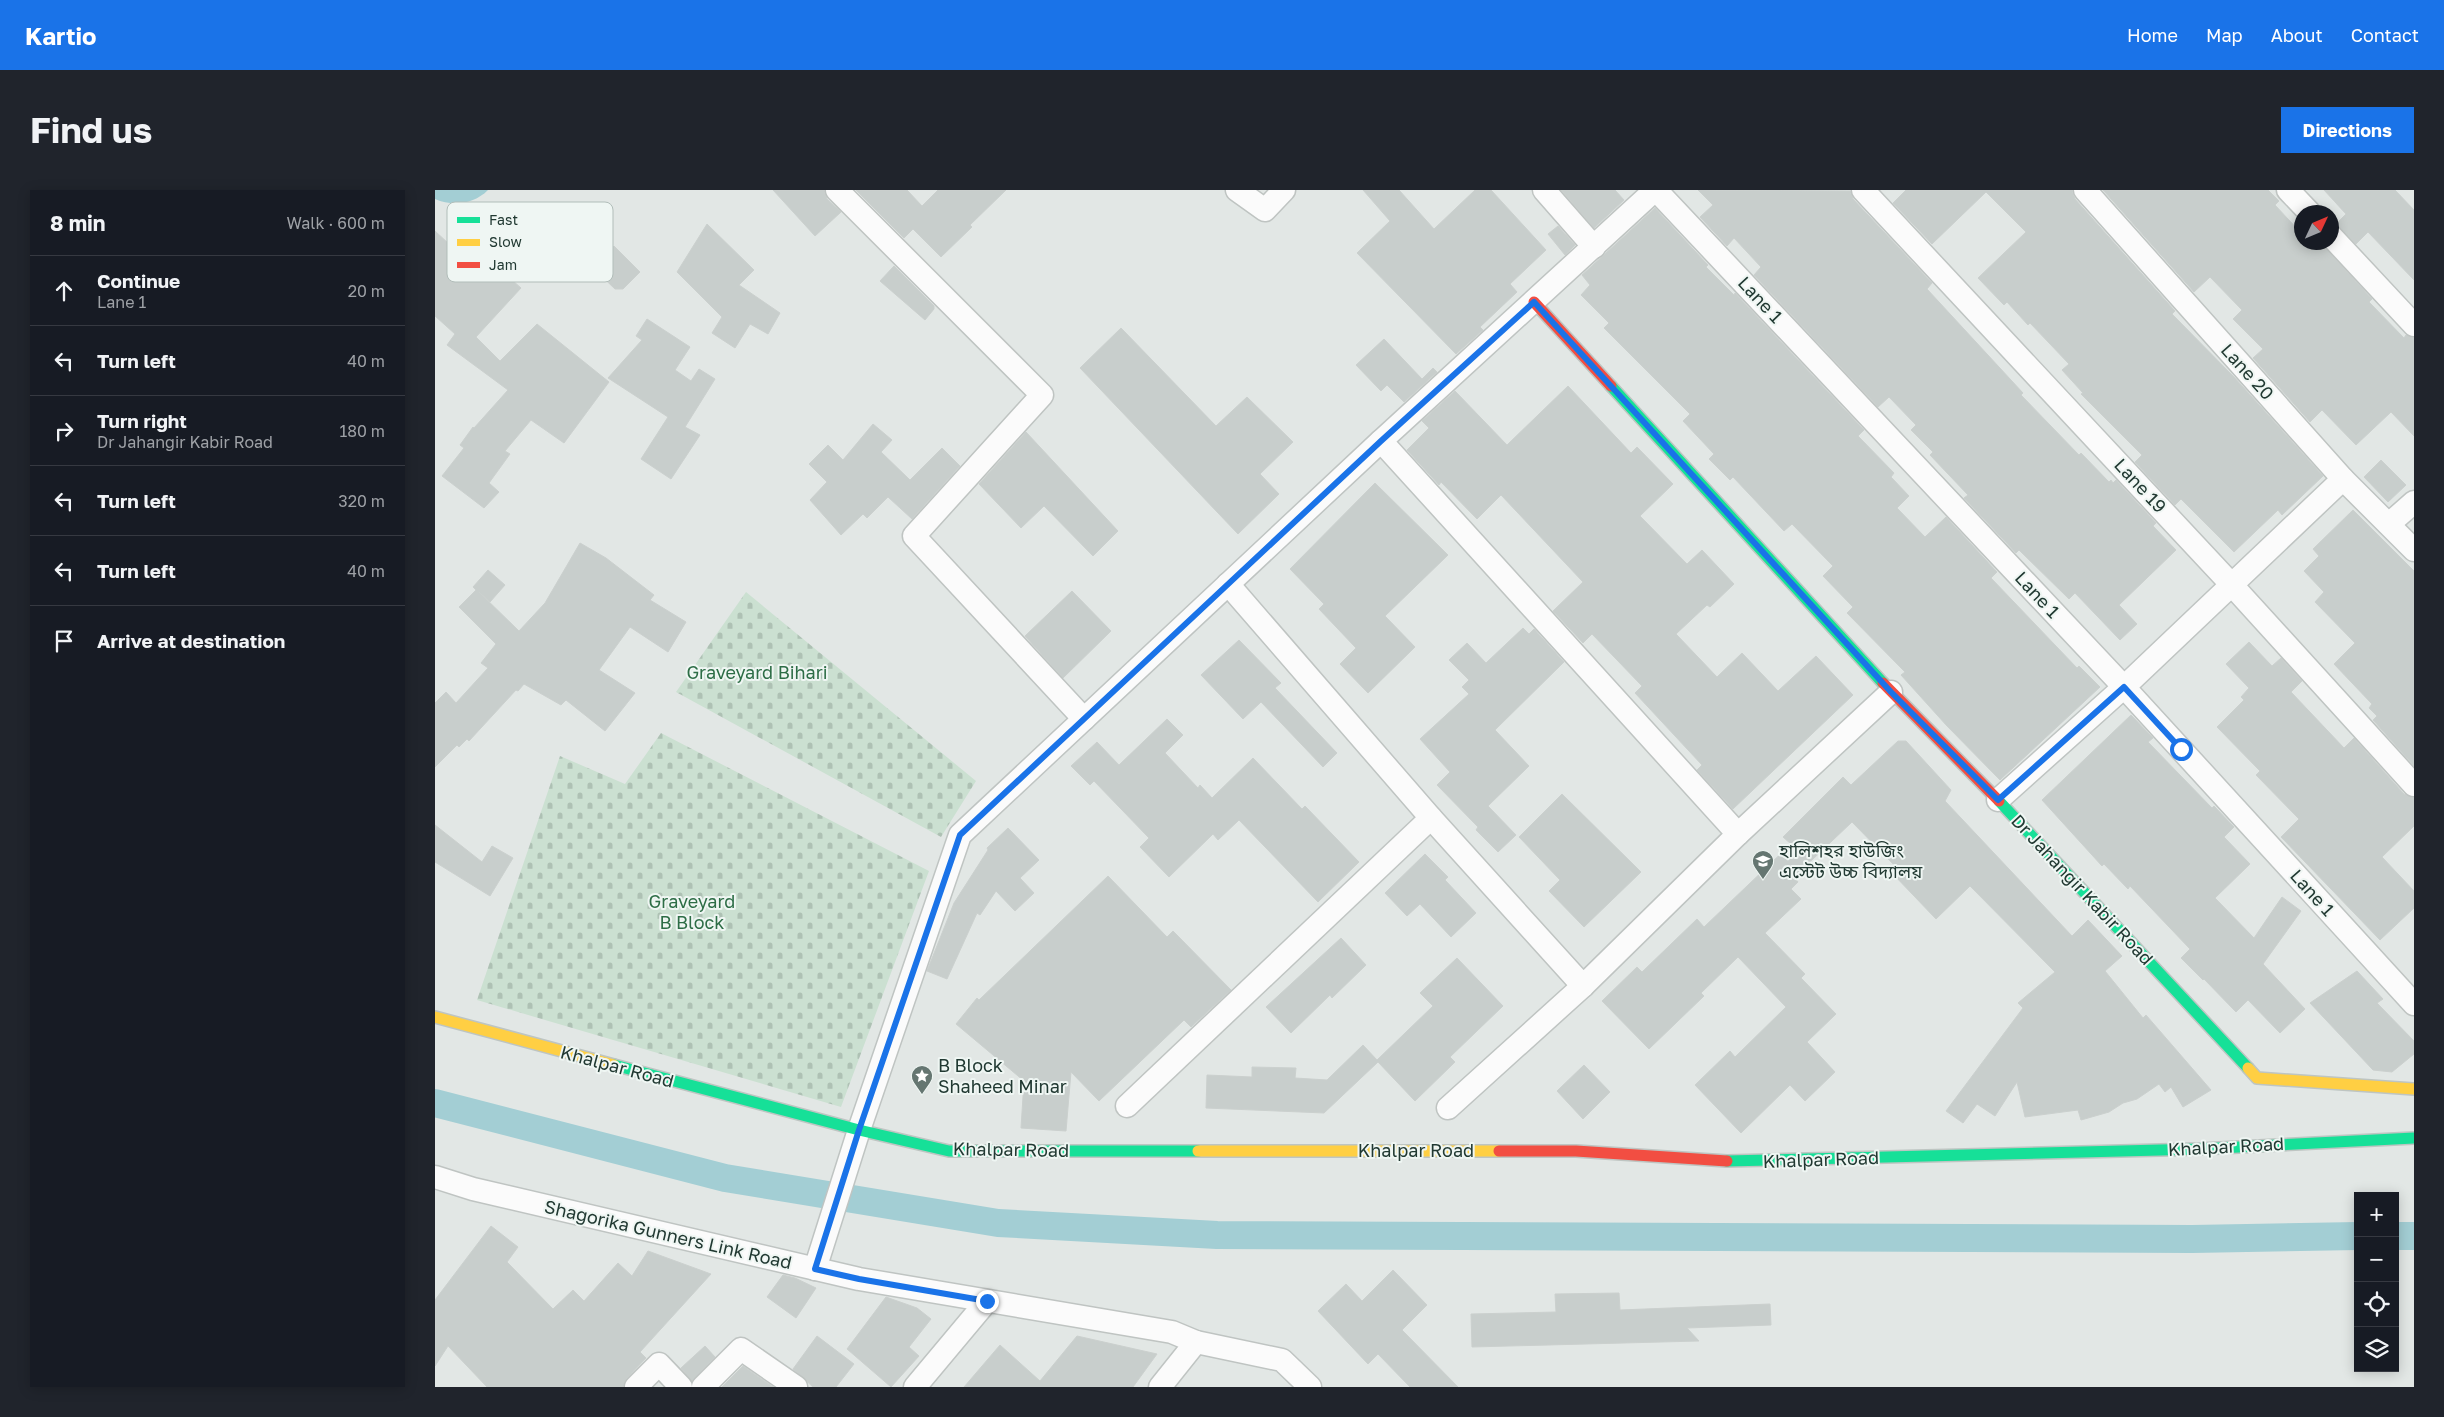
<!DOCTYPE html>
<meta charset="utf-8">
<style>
body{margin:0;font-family:"Golos Text","Noto Sans Bengali",sans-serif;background:#20242c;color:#f1f3f6}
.controls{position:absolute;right:15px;bottom:15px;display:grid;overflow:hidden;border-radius:0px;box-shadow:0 2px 12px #0003}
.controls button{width:45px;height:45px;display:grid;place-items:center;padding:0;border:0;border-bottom:1px solid #363941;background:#171b24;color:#f1f3f6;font:25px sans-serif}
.compass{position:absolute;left:1859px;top:15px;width:45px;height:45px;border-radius:50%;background:#171b24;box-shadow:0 2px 12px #0003;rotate:46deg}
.stop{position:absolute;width:15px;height:15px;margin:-11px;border:4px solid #1a73e8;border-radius:50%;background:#fff}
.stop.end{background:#1a73e8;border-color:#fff;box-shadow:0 1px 5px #0008}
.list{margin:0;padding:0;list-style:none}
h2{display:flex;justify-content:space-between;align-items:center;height:65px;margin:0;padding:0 20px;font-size:21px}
h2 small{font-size:16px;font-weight:400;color:#9ea1a6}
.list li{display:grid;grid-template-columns:32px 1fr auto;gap:15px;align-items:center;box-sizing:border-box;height:70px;padding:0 20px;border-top:1px solid #363941}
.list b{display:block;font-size:19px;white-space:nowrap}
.list p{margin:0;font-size:16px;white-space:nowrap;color:#9ea1a6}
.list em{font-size:16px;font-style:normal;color:#9ea1a6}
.icon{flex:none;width:28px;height:28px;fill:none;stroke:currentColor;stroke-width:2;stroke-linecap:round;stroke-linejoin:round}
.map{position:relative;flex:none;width:1979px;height:1197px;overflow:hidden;border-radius:0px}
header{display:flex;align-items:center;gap:30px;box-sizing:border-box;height:70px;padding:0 25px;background:#1a73e8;color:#fff}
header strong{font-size:24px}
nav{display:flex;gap:28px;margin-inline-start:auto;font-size:18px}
.intro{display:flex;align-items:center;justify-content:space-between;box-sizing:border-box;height:120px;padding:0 30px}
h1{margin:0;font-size:35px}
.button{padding:12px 22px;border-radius:0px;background:#1a73e8;color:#fff;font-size:18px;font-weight:700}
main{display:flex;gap:30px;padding:0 30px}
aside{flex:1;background:#171b24;border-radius:0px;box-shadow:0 2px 12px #0003}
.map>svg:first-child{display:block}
.cemetery{fill:url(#cemetery-stones)}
.water{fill:#a3ced4}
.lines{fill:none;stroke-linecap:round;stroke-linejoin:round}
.canal{stroke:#a3ced4;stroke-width:28}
.building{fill:#c8cecc;stroke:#cbd0ce}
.street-casing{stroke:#bfc4c2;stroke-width:25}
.fast-casing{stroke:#bec5c2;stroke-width:14}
.slow-casing{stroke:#bec5c2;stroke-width:14}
.jam-casing{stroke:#bec5c2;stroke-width:14}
.street{stroke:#fbfbfb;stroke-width:22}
.fast{stroke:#16e098;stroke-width:11}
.slow{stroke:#ffcf43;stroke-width:11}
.jam{stroke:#f24e42;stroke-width:11}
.route{stroke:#1a73e8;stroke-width:6}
.labels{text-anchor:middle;stroke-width:4;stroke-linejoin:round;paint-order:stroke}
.street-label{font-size:18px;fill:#213932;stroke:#eff6f3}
.park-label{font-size:18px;fill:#2d6d46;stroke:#eff6f3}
.poi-label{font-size:18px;fill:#213932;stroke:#eff6f3;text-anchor:start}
.key{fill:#eff6f3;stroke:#b1bdb9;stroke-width:1}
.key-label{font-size:14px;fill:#213932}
</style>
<header>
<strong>Kartio</strong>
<nav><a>Home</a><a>Map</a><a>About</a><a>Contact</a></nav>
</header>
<div class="intro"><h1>Find us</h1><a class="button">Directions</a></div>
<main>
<aside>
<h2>8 min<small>Walk · 600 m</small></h2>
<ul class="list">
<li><svg class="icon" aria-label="ahead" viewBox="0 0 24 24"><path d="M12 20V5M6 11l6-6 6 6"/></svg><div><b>Continue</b><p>Lane 1</p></div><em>20 m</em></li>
<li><svg class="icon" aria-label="left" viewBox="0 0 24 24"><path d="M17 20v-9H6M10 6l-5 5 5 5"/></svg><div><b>Turn left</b></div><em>40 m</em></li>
<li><svg class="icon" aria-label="right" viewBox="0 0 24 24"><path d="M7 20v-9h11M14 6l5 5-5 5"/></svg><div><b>Turn right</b><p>Dr Jahangir Kabir Road</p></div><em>180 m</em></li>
<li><svg class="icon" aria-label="left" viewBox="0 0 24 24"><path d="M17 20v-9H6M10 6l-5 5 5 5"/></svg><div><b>Turn left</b></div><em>320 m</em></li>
<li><svg class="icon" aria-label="left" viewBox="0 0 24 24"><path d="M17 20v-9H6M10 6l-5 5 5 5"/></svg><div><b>Turn left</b></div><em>40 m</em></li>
<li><svg class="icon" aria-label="arrive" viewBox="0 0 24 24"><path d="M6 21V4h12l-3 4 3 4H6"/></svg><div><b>Arrive at destination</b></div></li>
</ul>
</aside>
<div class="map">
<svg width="1979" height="1197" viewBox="0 0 1979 1197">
<defs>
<pattern id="cemetery-stones" width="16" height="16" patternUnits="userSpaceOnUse" patternTransform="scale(1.25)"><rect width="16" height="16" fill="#cbe0d1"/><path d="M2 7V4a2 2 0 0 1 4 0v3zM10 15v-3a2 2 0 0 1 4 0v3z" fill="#aec1b4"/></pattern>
</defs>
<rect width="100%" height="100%" fill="#e2e7e5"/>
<g class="cemetery">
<path d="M 311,402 L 541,591 L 506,647 L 241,502 Z"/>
<path d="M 226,543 L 494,681 L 406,917 L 42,810 L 125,566 L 190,594 Z"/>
</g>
<path class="water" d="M 0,0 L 53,0 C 39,14 18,17 0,9 Z"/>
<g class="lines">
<g class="canal">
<path d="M 0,913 L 290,988 L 563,1033 L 782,1045 L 1757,1049 L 1923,1046"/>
<path d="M 1960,1046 L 1979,1046"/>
</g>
</g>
<g class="building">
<path d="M 338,0 L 389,0 L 392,9 L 406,22 L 380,46 Z"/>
<path d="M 421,0 L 472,0 L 487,16 L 503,0 L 571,0 L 535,35 L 537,37 L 506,67 L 478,39 L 469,48 Z"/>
<path d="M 928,0 L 964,0 L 999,39 L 1040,0 L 1056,0 L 1111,60 L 1075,94 L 1082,102 L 1045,137 L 1048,140 L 1021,164 L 922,63 L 955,31 Z"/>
<path d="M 1126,0 L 1180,0 L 1189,10 L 1159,38 Z"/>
<path d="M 1263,0 L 1415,1 L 1418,9 L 1497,93 L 1492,99 L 1588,203 L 1586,205 L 1644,265 L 1646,263 L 1674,292 L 1676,290 L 1678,293 L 1681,290 L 1721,333 L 1718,336 L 1741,360 L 1684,415 L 1702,434 L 1685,450 L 1640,403 L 1634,409 L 1584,360 L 1581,363 L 1529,308 L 1533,305 L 1495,265 L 1498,262 L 1476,240 L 1481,235 L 1454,207 L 1443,217 L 1319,85 L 1326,77 L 1299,48 L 1292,56 L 1265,27 L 1278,15 Z"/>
<path d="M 1471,0 L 1637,0 L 1640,9 L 1740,121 L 1737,124 L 1799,187 L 1888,286 L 1847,325 L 1843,320 L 1799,362 L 1746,309 L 1740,315 L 1700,272 L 1707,265 L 1646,204 L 1648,203 L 1627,180 L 1634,174 L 1595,133 L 1593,135 L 1572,112 L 1569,115 L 1543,88 L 1591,42 L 1551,2 L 1497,54 L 1458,13 Z"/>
<path d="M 1668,0 L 1833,0 L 1844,11 L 1840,15 L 1866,43 L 1866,52 L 1876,52 L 1878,55 L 1885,52 L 1937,109 L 1934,112 L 1969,148 L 1971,145 L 1979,148 L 1979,246 L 1956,222 L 1921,255 L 1887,220 L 1875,232 L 1818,168 L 1828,159 L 1798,129 L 1807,120 L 1775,87 L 1759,102 Z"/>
<path d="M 1889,0 L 1960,0 L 1979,20 L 1979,90 L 1933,42 L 1921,54 L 1901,34 L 1911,24 Z"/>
<path d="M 1220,18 L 1273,75 L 1271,77 L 1299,105 L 1300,103 L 1429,240 L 1423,246 L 1459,283 L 1456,287 L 1474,306 L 1462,318 L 1490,347 L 1511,327 L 1562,382 L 1556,388 L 1642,478 L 1644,476 L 1665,497 L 1565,590 L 1512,536 L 1466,485 L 1470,482 L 1412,423 L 1418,417 L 1388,386 L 1398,376 L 1357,334 L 1349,341 L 1298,287 L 1295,290 L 1274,269 L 1279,264 L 1248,231 L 1255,224 L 1169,138 L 1174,133 L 1146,105 L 1155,95 L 1147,85 Z"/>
<path d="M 272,34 L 319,80 L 304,95 L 345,123 L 333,144 L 315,134 L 300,158 L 277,143 L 287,127 L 242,82 Z"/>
<path d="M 1123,36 L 1140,55 L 1130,65 L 1113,44 Z"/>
<path d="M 0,41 L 40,78 L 50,66 L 86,98 L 41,147 L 65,171 L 102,134 L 174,192 L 129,253 L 96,230 L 70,261 L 75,264 L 54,293 L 64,302 L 49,318 L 7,286 L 29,258 L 25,255 L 38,237 L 39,238 L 73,200 L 12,155 L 20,144 L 0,126 Z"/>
<path d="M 179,56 L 205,82 L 188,99 L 180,99 L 157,77 Z"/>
<path d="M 459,76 L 499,116 L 499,119 L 490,130 L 445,91 Z"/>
<path d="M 212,129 L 255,157 L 240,180 L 256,191 L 264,179 L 280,189 L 250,237 L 265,245 L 236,289 L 206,269 L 233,227 L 173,188 L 207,150 L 201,146 Z"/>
<path d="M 686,138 L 781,236 L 812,207 L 858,252 L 825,284 L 844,304 L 803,344 L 645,178 Z"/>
<path d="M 949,149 L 987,189 L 998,178 L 1002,182 L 969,212 L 952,195 L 946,201 L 921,175 Z"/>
<path d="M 1133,196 L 1196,263 L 1202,257 L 1238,294 L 1205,326 L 1252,374 L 1267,360 L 1299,394 L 1275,417 L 1272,415 L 1241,444 L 1282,487 L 1307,463 L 1343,501 L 1381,466 L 1418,505 L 1298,619 L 1262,580 L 1267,575 L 1200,503 L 1207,496 L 1157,444 L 1148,453 L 1118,421 L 1148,392 L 1066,305 L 1042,329 L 1006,292 L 1004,295 L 972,260 L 994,238 L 987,231 L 1020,201 L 1072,255 Z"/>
<path d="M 438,234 L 457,250 L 446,262 L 475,290 L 507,258 L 525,276 L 477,329 L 453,307 L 432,328 L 428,324 L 406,345 L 375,310 L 392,292 L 374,274 L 393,255 L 408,270 Z"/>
<path d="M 591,242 L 683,341 L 658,366 L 609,316 L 586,338 L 544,294 Z"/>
<path d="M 1946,270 L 1971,295 L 1953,312 L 1929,287 Z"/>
<path d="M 940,293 L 1013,365 L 950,426 L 980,457 L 933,503 L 905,474 L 921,458 L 884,419 L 889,414 L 855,379 Z"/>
<path d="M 1918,320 L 1979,381 L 1979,576 L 1938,530 L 1942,526 L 1934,518 L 1937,514 L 1899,474 L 1920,453 L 1880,412 L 1889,402 L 1869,381 L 1884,366 L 1878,359 Z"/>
<path d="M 145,353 L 171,368 L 219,405 L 215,410 L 251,432 L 233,462 L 195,437 L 164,480 L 200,503 L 170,541 L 131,510 L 126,515 L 89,494 L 83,501 L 81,500 L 34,551 L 32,549 L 24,557 L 22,555 L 0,577 L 0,513 L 11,502 L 21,513 L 53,478 L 46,473 L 61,454 L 24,417 L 41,400 L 38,397 L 53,380 L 70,395 L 55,412 L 44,402 L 84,441 L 110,413 Z"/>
<path d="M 637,401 L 676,441 L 628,488 L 590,446 Z"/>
<path d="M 1088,438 L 1094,444 L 1099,439 L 1129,472 L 1060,540 L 1094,576 L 1053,616 L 1081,645 L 1063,662 L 1041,640 L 1043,637 L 1002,595 L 1015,582 L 985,549 L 1034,504 L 1027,497 L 1034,490 L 1014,470 L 1032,453 L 1051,473 Z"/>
<path d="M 804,450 L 846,493 L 840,498 L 902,563 L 888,577 L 826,512 L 808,529 L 766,485 Z"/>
<path d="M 1814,452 L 1837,476 L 1846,468 L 1867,491 L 1856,502 L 1909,558 L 1919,548 L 1969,604 L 1979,608 L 1979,636 L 1947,667 L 1979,701 L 1979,718 L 1945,750 L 1846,647 L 1864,629 L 1821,585 L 1825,581 L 1782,537 L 1809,510 L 1806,507 L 1814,498 L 1791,474 Z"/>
<path d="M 1696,525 L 1718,548 L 1713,552 L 1777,618 L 1779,616 L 1799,637 L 1789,647 L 1815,674 L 1780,708 L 1819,748 L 1847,707 L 1866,721 L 1828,774 L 1870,819 L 1845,843 L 1813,810 L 1801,822 L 1769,789 L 1768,790 L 1746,768 L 1755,759 L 1695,696 L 1693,699 L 1669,674 L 1667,676 L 1607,610 Z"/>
<path d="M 732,529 L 748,545 L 730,563 L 763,598 L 765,595 L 777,608 L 818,568 L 867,619 L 870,616 L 924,672 L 883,712 L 804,630 L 783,650 L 778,644 L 734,687 L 705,657 L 714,648 L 659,591 L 655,595 L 636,576 L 662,552 L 684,575 Z"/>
<path d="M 1463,551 L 1471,551 L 1516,600 L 1510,611 L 1637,746 L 1653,730 L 1687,766 L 1670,781 L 1708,828 L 1711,825 L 1776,900 L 1748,917 L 1736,897 L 1730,902 L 1724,894 L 1702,909 L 1688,913 L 1674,922 L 1646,930 L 1643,920 L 1590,927 L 1582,892 L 1560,926 L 1542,914 L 1528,933 L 1511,921 L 1588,818 L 1583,813 L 1620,782 L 1535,696 L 1501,729 L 1458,684 L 1463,679 L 1417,632 L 1359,687 L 1363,692 L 1356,699 L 1366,709 L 1330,743 L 1370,784 L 1366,788 L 1401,824 L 1372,852 L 1400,882 L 1370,911 L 1355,895 L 1306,943 L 1260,895 L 1295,861 L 1300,867 L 1351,817 L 1303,767 L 1266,803 L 1269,806 L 1214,859 L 1167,811 L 1202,777 L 1207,782 L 1262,729 L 1269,737 L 1356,654 L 1348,647 L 1408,587 L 1416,595 Z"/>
<path d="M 1127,604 L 1206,682 L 1149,737 L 1114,701 L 1125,690 L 1084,647 Z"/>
<path d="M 0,635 L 47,672 L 57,656 L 78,668 L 55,706 L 0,672 Z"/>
<path d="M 573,638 L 604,670 L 585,688 L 599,703 L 580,721 L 561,701 L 545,725 L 542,723 L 512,789 L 492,781 L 519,713 L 553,660 L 552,658 Z"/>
<path d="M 990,664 L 1013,687 L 1010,690 L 1041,723 L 1016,747 L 985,714 L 972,726 L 950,703 Z"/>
<path d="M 673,686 L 732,747 L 738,741 L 796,800 L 756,837 L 749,830 L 664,911 L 636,882 L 631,941 L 586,938 L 589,891 L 521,834 L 542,808 L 544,810 Z"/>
<path d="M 906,748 L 931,775 L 897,808 L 895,805 L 856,843 L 831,817 Z"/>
<path d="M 1022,768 L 1068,816 L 1015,867 L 1020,872 L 980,911 L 943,872 L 889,923 L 771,918 L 772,885 L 817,887 L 817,877 L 861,878 L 860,888 L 892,890 L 928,855 L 942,870 L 998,816 L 985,803 Z"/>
<path d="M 1922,781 L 1948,809 L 1942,813 L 1979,851 L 1979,864 L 1957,882 L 1938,880 L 1875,813 Z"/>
<path d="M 1149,875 L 1175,902 L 1148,929 L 1122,901 Z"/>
<path d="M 56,1036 L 83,1057 L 72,1072 L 118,1119 L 138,1100 L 149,1111 L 183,1073 L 197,1086 L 213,1061 L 276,1084 L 205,1162 L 211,1168 L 192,1188 L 188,1197 L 52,1197 L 13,1156 L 0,1176 L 0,1110 Z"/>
<path d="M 958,1080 L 992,1115 L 967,1140 L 1023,1197 L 975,1197 L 943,1164 L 933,1174 L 883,1121 L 911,1094 L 927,1111 Z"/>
<path d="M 348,1085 L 360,1088 L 381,1098 L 361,1128 L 332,1107 Z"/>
<path d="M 1184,1103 L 1185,1120 L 1335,1114 L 1336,1135 L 1252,1138 L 1264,1151 L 1037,1157 L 1036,1124 L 1121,1122 L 1120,1104 Z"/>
<path d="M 451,1107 L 482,1118 L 496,1129 L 474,1157 L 484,1166 L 456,1197 L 412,1159 Z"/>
<path d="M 382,1146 L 419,1174 L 401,1197 L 378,1197 L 358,1179 Z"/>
<path d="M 642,1146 L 722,1164 L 698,1197 L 529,1197 L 565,1155 L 605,1191 Z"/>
<path d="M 270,1156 L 280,1167 L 257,1191 L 246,1178 Z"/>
<path d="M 308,1176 L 338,1197 L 287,1197 Z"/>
</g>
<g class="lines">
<g class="street-casing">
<g id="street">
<path d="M 402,0 L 607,205 L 479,346 L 649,529"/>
<path d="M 802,0 L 830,20 L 849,0"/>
<path d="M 1109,0 L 1159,57"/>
<path d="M 1220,0 L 946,251 L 1303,644 L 1456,502"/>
<path d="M 1221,0 L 1689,497 L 1979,814"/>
<path d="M 1428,0 L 1796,394 L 1979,595"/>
<path d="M 1650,0 L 1908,289 L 1979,360"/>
<path d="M 1853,0 L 1874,22"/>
<path d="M 1896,46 L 1979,135"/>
<path d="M 1954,334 L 1979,312"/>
<path d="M 793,394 L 996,628 L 1148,796 L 1303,644"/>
<path d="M 1563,610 L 1689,497 L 1908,289"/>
<path d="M 692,916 L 996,628"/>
<path d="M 1013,918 L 1148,796"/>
<path d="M 0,987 L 38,999 L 424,1089 L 737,1142 L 761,1152 L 847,1170 L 875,1197"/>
<path d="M 380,1079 L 424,940 L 525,645 L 946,251"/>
<path d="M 201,1197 L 224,1174 L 246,1197"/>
<path d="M 268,1197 L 306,1159 L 361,1197"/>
<path d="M 480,1197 L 552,1111"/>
<path d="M 725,1197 L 761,1152"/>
</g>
</g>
<g class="fast-casing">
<g id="fast">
<path d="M 1176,196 L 1448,493"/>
<path d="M 1564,611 L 1813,878"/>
<path d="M 179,875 L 424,940 L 514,961 L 763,961"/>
<path d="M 1292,971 L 1765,959 L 1979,948"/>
</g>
</g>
<g class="slow-casing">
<g id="slow">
<path d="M 0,827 L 179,875"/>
<path d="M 1813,878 L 1822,888 L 1979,899"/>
<path d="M 763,961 L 1064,961"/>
</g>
</g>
<g class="jam-casing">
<g id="jam">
<path d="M 1099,112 L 1176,196"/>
<path d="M 1448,493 L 1564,611"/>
<path d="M 1064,961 L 1141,961 L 1292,971"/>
</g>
</g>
<use href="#street" class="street"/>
<use href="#fast" class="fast"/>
<use href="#slow" class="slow"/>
<use href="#jam" class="jam"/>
</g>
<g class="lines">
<path class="route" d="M 552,1111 L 424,1089 L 380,1079 L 424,940 L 525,645 L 946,251 L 1099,112 L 1456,502 L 1563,610 L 1689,497 L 1746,559"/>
</g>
<defs>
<g id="school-pin" transform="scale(1.125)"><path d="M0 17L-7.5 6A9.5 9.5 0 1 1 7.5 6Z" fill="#657671" stroke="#eff6f3"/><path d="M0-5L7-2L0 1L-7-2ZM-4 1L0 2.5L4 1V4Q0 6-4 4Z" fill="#fff"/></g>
<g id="sight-pin" transform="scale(1.125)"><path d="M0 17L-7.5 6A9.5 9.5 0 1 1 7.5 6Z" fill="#657671" stroke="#eff6f3"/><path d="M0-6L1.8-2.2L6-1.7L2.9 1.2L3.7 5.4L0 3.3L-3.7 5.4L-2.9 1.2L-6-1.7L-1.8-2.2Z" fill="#fff"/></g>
</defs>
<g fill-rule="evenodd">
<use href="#school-pin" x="1328" y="671"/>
<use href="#sight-pin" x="487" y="886"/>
</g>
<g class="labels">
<g class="street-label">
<text transform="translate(1325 110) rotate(47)" y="6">Lane 1</text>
<text transform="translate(1812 182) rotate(48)" y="6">Lane 20</text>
<text transform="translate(1705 296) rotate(47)" y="6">Lane 19</text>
<text transform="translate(1602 405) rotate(47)" y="6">Lane 1</text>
<text transform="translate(1647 700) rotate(47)" y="6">Dr Jahangir Kabir Road</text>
<text transform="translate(1877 703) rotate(48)" y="6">Lane 1</text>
<text transform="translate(182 877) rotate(15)" y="6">Khalpar Road</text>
<text transform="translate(1791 957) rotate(-3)" y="6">Khalpar Road</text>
<text transform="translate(576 960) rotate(1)" y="6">Khalpar Road</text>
<text x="981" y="967">Khalpar Road</text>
<text transform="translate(1386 970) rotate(-2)" y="6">Khalpar Road</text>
<text transform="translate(233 1045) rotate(13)" y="6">Shagorika Gunners Link Road</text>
</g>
<g class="park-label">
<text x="322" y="489">Graveyard Bihari</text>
<text x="257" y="718">Graveyard<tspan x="257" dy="21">B Block</tspan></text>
</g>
<g class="poi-label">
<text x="1344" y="667">হালিশহর হাউজিং<tspan x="1344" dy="21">এস্টেট উচ্চ বিদ্যালয়</tspan></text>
<text x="503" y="882">B Block<tspan x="503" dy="21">Shaheed Minar</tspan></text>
</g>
</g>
<rect x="12" y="12" width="166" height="80" rx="8" class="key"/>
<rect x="22" y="27" width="23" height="6" fill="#16e098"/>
<rect x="22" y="49" width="23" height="7" fill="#ffcf43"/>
<rect x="22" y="72" width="23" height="6" fill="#f24e42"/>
<g class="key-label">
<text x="54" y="35">Fast</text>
<text x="54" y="57">Slow</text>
<text x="54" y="80">Jam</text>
</g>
</svg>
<div class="controls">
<button>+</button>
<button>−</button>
<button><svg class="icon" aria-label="locate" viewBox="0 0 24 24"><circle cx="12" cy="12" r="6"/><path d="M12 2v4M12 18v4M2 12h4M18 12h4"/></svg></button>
<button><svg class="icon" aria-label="layers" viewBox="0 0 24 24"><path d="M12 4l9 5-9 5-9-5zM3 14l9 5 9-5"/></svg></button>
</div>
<svg class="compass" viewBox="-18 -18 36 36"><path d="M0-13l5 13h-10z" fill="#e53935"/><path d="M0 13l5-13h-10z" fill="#9ea1a6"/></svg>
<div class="stop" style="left:1746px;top:559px"></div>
<div class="stop end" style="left:552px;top:1111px"></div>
</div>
</main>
